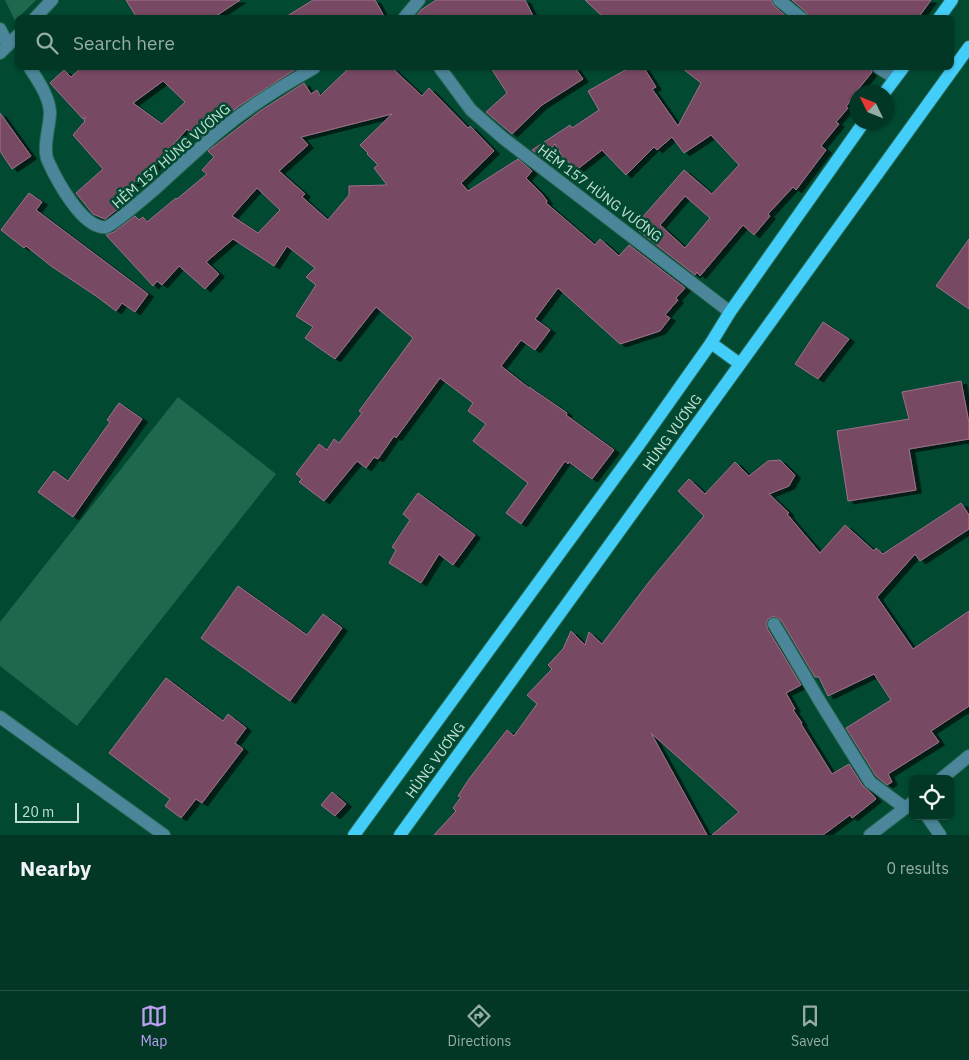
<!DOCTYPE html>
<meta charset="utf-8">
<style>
body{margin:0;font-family:"IBM Plex Sans",sans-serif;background:#0c3f2e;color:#f1f3f6}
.controls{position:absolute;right:15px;bottom:15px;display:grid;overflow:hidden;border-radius:8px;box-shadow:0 1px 4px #0004}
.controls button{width:45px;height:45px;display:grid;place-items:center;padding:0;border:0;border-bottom:1px solid #235143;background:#023726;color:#f1f3f6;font:25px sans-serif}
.compass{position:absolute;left:849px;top:85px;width:45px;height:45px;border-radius:50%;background:#023726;box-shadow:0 1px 4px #0004;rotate:313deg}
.scale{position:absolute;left:15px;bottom:12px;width:64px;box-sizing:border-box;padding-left:5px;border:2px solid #c2e0d1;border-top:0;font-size:14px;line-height:18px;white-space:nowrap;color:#c2e0d1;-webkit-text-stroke:4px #024932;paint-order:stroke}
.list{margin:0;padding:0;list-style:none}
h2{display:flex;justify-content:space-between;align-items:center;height:65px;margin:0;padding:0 20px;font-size:21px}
h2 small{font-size:16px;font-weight:400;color:#96aca7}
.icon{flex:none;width:28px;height:28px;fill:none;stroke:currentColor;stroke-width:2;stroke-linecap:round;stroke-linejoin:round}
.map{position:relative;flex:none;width:969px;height:835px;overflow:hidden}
.search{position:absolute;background:#023726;box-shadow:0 1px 4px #0004;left:15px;right:15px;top:15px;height:55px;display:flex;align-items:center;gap:12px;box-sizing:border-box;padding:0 18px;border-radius:8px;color:#96aca7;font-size:19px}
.sheet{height:155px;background:#023726}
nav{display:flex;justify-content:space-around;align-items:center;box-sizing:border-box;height:70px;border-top:1px solid #235143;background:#023726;font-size:14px;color:#96aca7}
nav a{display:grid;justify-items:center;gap:2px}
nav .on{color:#bca0f2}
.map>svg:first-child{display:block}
.green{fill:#1e694d}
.building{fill:#774864;stroke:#a16f8c;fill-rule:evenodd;filter:url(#shadow)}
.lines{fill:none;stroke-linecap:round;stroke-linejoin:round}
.minor-casing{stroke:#286752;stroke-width:14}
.major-casing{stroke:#286752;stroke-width:14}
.minor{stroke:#4c869b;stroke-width:12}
.major{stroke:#43cdf9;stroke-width:12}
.labels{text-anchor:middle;stroke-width:5;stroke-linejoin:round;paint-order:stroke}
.street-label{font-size:14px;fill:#c2e0d1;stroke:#024932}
</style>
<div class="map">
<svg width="969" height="835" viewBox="0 0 969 835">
<defs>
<filter id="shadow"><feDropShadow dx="5.5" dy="3" stdDeviation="0" flood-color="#0009"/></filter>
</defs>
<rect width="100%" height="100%" fill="#024932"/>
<g class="green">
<path d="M 5,0 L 36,0 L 15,21 Z"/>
<path d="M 178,397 L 276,474 L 77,726 L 0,666 L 0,622 Z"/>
</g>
<g class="building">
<path d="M 126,0 L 240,0 L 213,18 L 137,18 Z"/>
<path d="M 313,0 L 375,0 L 385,18 L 284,18 Z"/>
<path d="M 436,0 L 525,0 L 534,18 L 415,18 L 421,10 Z"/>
<path d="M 585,0 L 771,0 L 774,6 L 788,18 L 604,18 Z"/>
<path d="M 792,0 L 931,0 L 918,18 L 809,18 L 806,12 Z"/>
<path d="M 81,68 L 296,68 L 296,69 L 239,106 L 197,140 L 187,129 L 145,177 L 142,175 L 118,197 L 124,204 L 105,219 L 93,214 L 76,193 L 103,169 L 73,135 L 85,121 L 84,120 L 86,117 L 83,119 L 50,83 L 64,70 L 71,77 ZM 163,81 L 185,102 L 162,124 L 133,103 Z"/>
<path d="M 349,68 L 392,68 L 422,96 L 429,88 L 468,128 L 470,126 L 494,151 L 461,183 L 468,191 L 518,159 L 532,171 L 526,178 L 541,193 L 547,201 L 546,203 L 595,245 L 600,239 L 619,256 L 629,245 L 685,288 L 676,298 L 678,300 L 665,315 L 670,318 L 660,331 L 620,344 L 558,288 L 535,319 L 550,330 L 535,350 L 521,340 L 501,366 L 529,388 L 529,387 L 567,413 L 566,415 L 614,450 L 592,479 L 569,462 L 568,464 L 565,461 L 521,524 L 506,513 L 528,483 L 473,441 L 486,424 L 468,411 L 473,403 L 440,378 L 396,438 L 394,436 L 378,459 L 374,457 L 366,468 L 357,461 L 324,501 L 299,482 L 302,479 L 296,474 L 319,444 L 327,450 L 334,439 L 339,443 L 362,413 L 359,411 L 413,338 L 376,307 L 335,359 L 305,338 L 313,327 L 296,316 L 316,285 L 306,277 L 315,268 L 287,246 L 274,266 L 233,239 L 206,262 L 219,274 L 205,289 L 179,266 L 162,285 L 157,281 L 153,286 L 106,235 L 114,232 L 135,216 L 139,220 L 143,217 L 147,222 L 176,198 L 177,199 L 207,174 L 202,170 L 214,157 L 208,151 L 260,111 L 304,83 L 311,94 L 317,90 L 320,96 ZM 392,114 L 360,145 L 368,153 L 367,154 L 378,165 L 374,168 L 387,185 L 349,186 L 349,195 L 328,220 L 302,197 L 305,194 L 279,171 L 308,145 L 301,137 ZM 257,188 L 280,210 L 258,233 L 232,216 Z"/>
<path d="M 491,68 L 575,68 L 583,79 L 542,105 L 512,134 L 486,112 L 507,93 Z"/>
<path d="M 629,68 L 644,68 L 656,87 L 652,89 L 678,126 L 701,83 L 682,68 L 871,68 L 872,72 L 856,92 L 846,107 L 848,108 L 836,122 L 839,124 L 821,146 L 826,150 L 796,190 L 793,187 L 768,214 L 770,216 L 754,235 L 743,225 L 700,276 L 697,272 L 695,275 L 640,232 L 636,227 L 642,221 L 640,220 L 684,170 L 712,194 L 739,165 L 711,135 L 684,153 L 672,137 L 657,150 L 654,147 L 626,175 L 602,150 L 575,171 L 567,160 L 565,161 L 555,144 L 543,158 L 532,150 L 570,125 L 572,128 L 599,110 L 588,91 ZM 685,196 L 710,218 L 685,248 L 660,225 Z"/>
<path d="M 0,113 L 31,156 L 12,169 L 0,151 Z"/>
<path d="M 29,193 L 42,202 L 36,210 L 148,294 L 135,312 L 122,303 L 116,311 L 96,296 L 51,266 L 26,246 L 24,248 L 1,230 Z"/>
<path d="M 969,239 L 969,309 L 936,286 Z"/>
<path d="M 823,322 L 849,339 L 818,379 L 795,364 Z"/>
<path d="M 961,381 L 969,423 L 969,439 L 909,449 L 916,490 L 848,501 L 837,431 L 909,419 L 902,392 Z"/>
<path d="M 119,403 L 142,419 L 73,517 L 38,492 L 54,471 L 68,481 L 110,422 L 107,420 Z"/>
<path d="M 780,460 L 795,475 L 789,486 L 769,494 L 789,513 L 787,514 L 820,553 L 845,525 L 874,551 L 876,548 L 883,554 L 961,503 L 969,515 L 969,529 L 920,561 L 915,554 L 877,597 L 913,649 L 969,611 L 969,706 L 931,731 L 939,742 L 888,774 L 892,782 L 887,785 L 876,776 L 846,728 L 891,700 L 874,674 L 828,696 L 819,677 L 815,677 L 781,620 L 773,616 L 767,620 L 767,628 L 801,685 L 786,693 L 795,709 L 793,710 L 802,723 L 801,724 L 832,774 L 849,764 L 863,786 L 872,794 L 876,799 L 852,818 L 850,815 L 823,835 L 712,835 L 739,812 L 651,733 L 707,835 L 434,835 L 456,811 L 453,808 L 461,797 L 458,796 L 469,779 L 507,730 L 514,736 L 537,704 L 527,695 L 552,669 L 548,665 L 563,649 L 571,631 L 585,645 L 589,632 L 602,644 L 649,582 L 704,516 L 678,491 L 689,479 L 705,494 L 735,462 L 749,476 L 768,461 Z"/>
<path d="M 418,493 L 475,535 L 453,565 L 439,554 L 421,583 L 389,563 L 396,550 L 392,547 L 410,520 L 403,514 Z"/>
<path d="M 238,586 L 307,635 L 323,614 L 342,628 L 290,701 L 201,638 Z"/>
<path d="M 166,678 L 223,721 L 228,714 L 246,728 L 235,743 L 243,749 L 202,803 L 196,799 L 181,818 L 165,806 L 170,799 L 109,753 Z"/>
<path d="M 332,792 L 346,804 L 335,816 L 321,805 Z"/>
</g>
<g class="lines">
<g class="minor-casing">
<g id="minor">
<path d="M 779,0 L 801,18"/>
<path d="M 35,18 L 52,0"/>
<path d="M 404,18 L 419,0"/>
<path d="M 0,29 L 8,45"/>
<path d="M 0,53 L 18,35"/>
<path d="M 30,68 C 38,81 49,96 50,112 C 50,127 42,148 48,161 C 56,179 83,230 106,227 C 112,226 149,194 156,188 C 178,168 199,148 222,129 C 250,106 282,86 314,68"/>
<path d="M 440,68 L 471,110 L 503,138 L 730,312"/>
<path d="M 879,68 L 895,78"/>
<path d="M 774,624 L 822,705 L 870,782 L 905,808"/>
<path d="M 0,717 L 164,835"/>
<path d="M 941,779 L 969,756"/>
<path d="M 927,816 L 940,835"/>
<path d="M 870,835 L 913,802"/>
</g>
</g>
<g class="major-casing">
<g id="major">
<path d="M 939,18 L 952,0"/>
<path d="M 885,92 L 903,68"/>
<path d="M 711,343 L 740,364"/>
<path d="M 354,835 L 641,442 L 711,343 L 730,312 L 864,122"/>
<path d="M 400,835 L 969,47"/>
</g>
</g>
<use href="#minor" class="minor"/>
<use href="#major" class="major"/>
</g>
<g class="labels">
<g class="street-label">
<text transform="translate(171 156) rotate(-41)" y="5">HẺM 157 HÙNG VƯƠNG</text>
<text transform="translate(600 193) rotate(37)" y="5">HẺM 157 HÙNG VƯƠNG</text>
<text transform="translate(672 432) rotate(-54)" y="5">HÙNG VƯƠNG</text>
<text transform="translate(435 760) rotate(-54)" y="5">HÙNG VƯƠNG</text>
</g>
</g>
</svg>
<div class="controls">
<button><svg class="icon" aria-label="locate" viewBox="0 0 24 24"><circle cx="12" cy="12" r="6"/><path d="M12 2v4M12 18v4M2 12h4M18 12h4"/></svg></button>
</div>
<svg class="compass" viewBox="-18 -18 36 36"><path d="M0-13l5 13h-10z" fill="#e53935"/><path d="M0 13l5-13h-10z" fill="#96aca7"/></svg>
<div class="scale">20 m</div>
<div class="search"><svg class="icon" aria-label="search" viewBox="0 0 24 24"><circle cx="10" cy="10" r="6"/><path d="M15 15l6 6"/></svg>Search here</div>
</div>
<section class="sheet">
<h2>Nearby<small>0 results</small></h2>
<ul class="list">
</ul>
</section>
<nav>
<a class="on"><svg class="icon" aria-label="map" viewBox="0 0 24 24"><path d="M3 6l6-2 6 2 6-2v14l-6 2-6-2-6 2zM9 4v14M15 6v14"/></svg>Map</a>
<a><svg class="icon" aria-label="directions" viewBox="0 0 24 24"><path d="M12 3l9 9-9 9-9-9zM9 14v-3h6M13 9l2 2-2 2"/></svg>Directions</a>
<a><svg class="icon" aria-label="saved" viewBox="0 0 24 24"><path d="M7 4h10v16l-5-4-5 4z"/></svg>Saved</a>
</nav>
